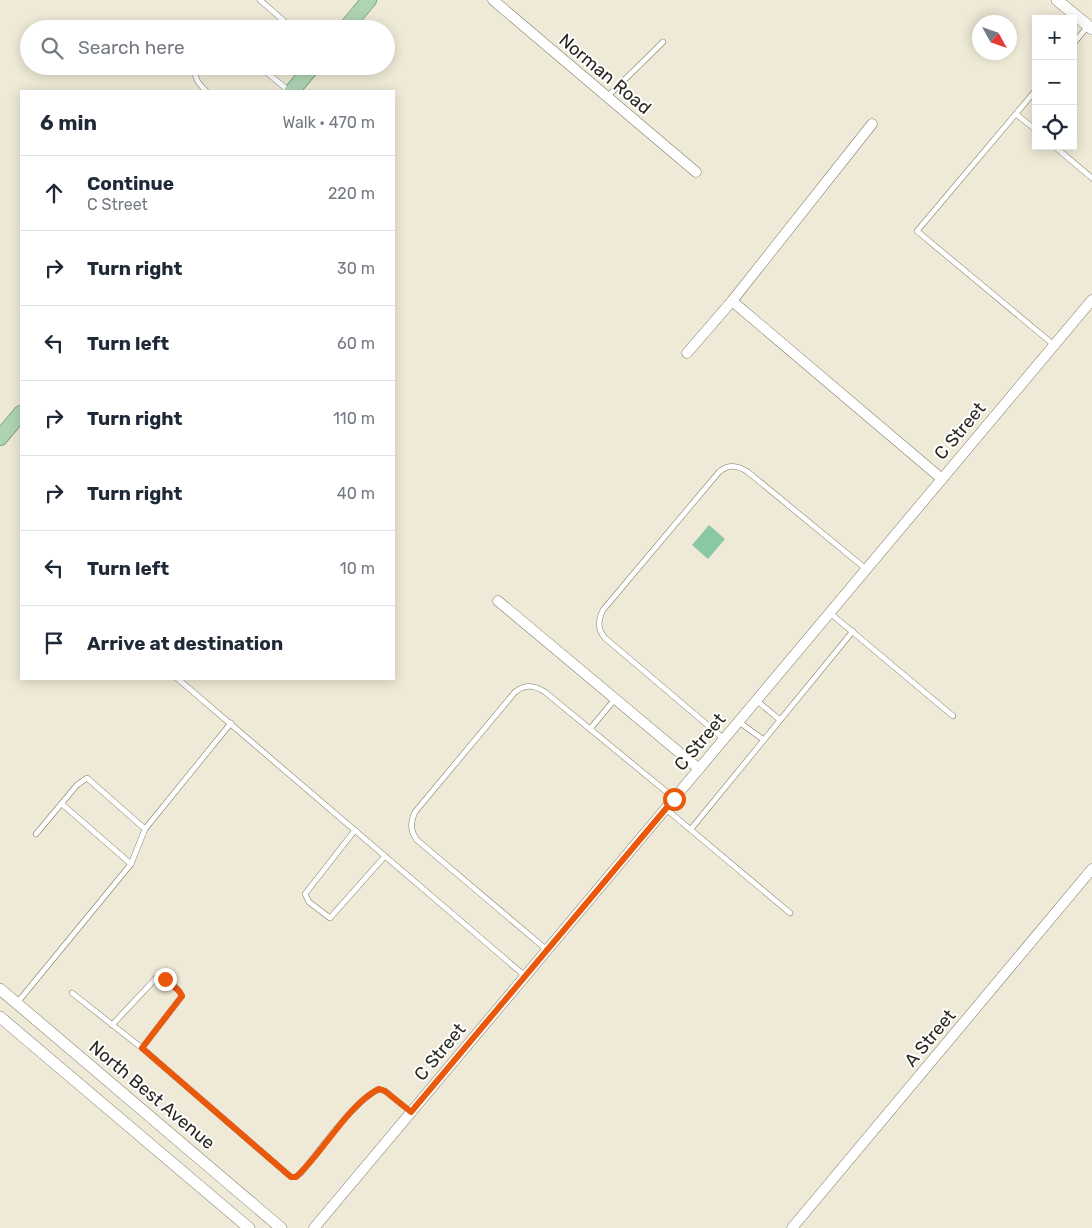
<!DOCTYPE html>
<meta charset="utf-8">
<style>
body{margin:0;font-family:Rubik,sans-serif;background:#f6f6f7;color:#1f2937}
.controls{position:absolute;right:15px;top:15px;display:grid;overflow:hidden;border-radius:0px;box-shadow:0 2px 12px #0003}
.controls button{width:45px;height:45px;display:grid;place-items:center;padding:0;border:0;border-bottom:1px solid #e0e1e3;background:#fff;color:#1f2937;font:25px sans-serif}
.compass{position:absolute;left:972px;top:15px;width:45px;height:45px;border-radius:50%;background:#fff;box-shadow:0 2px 12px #0003;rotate:130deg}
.stop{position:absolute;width:15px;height:15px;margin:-11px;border:4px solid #ea580c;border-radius:50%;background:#fff}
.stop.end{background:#ea580c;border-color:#fff;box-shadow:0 1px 5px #0008}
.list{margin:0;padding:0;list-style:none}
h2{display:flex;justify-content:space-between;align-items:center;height:65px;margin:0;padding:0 20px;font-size:21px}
h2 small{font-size:16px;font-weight:400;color:#747a83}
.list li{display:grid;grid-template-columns:32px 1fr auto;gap:15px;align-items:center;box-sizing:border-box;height:75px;padding:0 20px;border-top:1px solid #e0e1e3}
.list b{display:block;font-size:19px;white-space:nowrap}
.list p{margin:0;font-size:16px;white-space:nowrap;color:#747a83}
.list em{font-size:16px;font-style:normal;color:#747a83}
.icon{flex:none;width:28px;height:28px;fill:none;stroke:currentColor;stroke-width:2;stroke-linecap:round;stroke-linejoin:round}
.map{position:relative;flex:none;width:1092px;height:1228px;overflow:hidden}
.search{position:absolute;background:#fff;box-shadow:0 2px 12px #0003;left:20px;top:20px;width:375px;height:55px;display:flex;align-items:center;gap:12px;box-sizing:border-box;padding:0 18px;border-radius:28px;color:#747a83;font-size:19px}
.panel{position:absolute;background:#fff;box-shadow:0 2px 12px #0003;left:20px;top:90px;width:375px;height:590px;border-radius:0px}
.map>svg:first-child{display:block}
.green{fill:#89c8a3}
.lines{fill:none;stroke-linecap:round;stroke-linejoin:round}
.service-casing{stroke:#7f7b6a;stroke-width:6}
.minor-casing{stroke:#7f7b6a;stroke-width:11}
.tertiary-casing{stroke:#7f7b6a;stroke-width:12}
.primary-casing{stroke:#5e8560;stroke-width:16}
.service{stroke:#fff;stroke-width:5}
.minor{stroke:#fff;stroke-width:10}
.tertiary{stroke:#fff;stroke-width:11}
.primary{stroke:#afd4b4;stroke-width:15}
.route{stroke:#ea580c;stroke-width:6}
.labels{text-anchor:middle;stroke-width:4;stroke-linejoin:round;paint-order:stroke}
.street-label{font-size:18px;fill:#292720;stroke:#fff}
</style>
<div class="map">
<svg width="1092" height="1228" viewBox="0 0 1092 1228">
<rect width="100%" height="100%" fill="#efead7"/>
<path class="green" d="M 709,525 L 725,539 L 708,559 L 692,545 Z"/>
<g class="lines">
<g class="service-casing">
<g id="service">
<path d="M 260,0 L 293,29"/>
<path d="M 1073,44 L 1088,26"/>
<path d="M 197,66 C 192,77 199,84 206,91"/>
<path d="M 259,66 L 289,91"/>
<path d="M 1036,90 L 917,231 L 1054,345"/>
<path d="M 607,97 L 663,42"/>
<path d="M 1016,114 L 1036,130"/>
<path d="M 1054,146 L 1092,178"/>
<path d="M 830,613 L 953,716"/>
<path d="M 178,679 L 525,976"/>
<path d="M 756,700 L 780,720"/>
<path d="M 739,722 L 764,740"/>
<path d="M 590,729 L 615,699"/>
<path d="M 724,739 L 605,638 C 597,629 598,620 603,610 L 719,472 C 729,464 737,465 748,472 L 866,569"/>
<path d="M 62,804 L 131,864"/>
<path d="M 666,809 L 790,913"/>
<path d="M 691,829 L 853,631"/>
<path d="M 355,830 L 305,894 L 309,902 L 330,918 L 385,856"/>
<path d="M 36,834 L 77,785 L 87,778 L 145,829"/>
<path d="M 547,950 L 417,840 C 410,831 410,822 415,812 L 515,692 C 526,684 534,685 545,692 L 674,798"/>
<path d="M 72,993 L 142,1048 L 291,1177 L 296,1177 L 301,1173 C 320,1150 354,1101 379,1089 L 385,1091 L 411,1112"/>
<path d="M 17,1003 L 131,864 L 145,829 L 231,723"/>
<path d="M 112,1025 L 157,977 C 167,979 178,987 182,996 L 142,1048"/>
</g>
</g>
<g class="minor-casing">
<g id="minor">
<path d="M 493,0 L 696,172"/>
<path d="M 732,301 L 942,479"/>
<path d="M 687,353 L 732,301 L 872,124"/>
<path d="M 498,601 L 699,769"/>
<path d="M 314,1228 L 1092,300"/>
<path d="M 792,1228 L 1092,869"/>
</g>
</g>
<g class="tertiary-casing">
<g id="tertiary">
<path d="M 1057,0 L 1092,29"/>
<path d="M 0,989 L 281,1228"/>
<path d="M 0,1017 L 249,1228"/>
</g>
</g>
<g class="primary-casing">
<g id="primary">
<path d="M 345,29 L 369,0"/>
<path d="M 292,91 L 313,66"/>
<path d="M 0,438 L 21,413"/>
</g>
</g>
<use href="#service" class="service"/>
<use href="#minor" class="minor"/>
<use href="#tertiary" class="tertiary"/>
<use href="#primary" class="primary"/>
</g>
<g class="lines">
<path class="route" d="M 165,979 L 179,991 L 182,996 L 142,1048 L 291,1177 L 296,1177 C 323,1153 348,1104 379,1089 L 385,1091 L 411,1112 L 674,799"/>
</g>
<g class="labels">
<g class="street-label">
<text transform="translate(605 74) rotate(40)" y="6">Norman Road</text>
<text transform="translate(960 431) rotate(-50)" y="6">C Street</text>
<text transform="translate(700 742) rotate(-50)" y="6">C Street</text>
<text transform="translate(930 1038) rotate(-50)" y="6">A Street</text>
<text transform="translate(440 1052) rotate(-50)" y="6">C Street</text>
<text transform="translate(152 1095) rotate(40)" y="6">North Best Avenue</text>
</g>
</g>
</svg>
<div class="controls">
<button>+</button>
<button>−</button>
<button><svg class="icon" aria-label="locate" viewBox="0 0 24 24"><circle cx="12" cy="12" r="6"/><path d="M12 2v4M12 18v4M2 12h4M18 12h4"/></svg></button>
</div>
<svg class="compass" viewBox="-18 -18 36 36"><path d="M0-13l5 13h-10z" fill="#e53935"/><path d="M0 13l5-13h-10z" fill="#747a83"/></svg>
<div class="stop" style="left:674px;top:799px"></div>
<div class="stop end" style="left:165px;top:979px"></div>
<div class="search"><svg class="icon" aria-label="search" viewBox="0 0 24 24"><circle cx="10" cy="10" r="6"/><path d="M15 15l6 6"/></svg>Search here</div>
<section class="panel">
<h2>6 min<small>Walk · 470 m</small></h2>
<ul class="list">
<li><svg class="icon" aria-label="ahead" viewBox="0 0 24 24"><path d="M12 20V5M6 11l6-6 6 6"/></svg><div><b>Continue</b><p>C Street</p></div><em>220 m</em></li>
<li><svg class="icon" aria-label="right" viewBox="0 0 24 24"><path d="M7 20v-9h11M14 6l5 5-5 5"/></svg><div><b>Turn right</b></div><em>30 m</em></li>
<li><svg class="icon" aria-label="left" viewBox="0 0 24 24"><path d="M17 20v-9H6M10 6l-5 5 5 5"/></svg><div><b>Turn left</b></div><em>60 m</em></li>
<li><svg class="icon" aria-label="right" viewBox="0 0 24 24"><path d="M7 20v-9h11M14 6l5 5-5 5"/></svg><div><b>Turn right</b></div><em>110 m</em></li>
<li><svg class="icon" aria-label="right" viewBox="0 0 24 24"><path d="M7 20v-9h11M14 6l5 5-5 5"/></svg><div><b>Turn right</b></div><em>40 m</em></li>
<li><svg class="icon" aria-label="left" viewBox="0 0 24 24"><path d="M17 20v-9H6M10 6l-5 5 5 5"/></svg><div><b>Turn left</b></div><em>10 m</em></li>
<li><svg class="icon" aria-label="arrive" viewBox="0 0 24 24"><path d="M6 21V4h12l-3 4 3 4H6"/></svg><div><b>Arrive at destination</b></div></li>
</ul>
</section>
</div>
